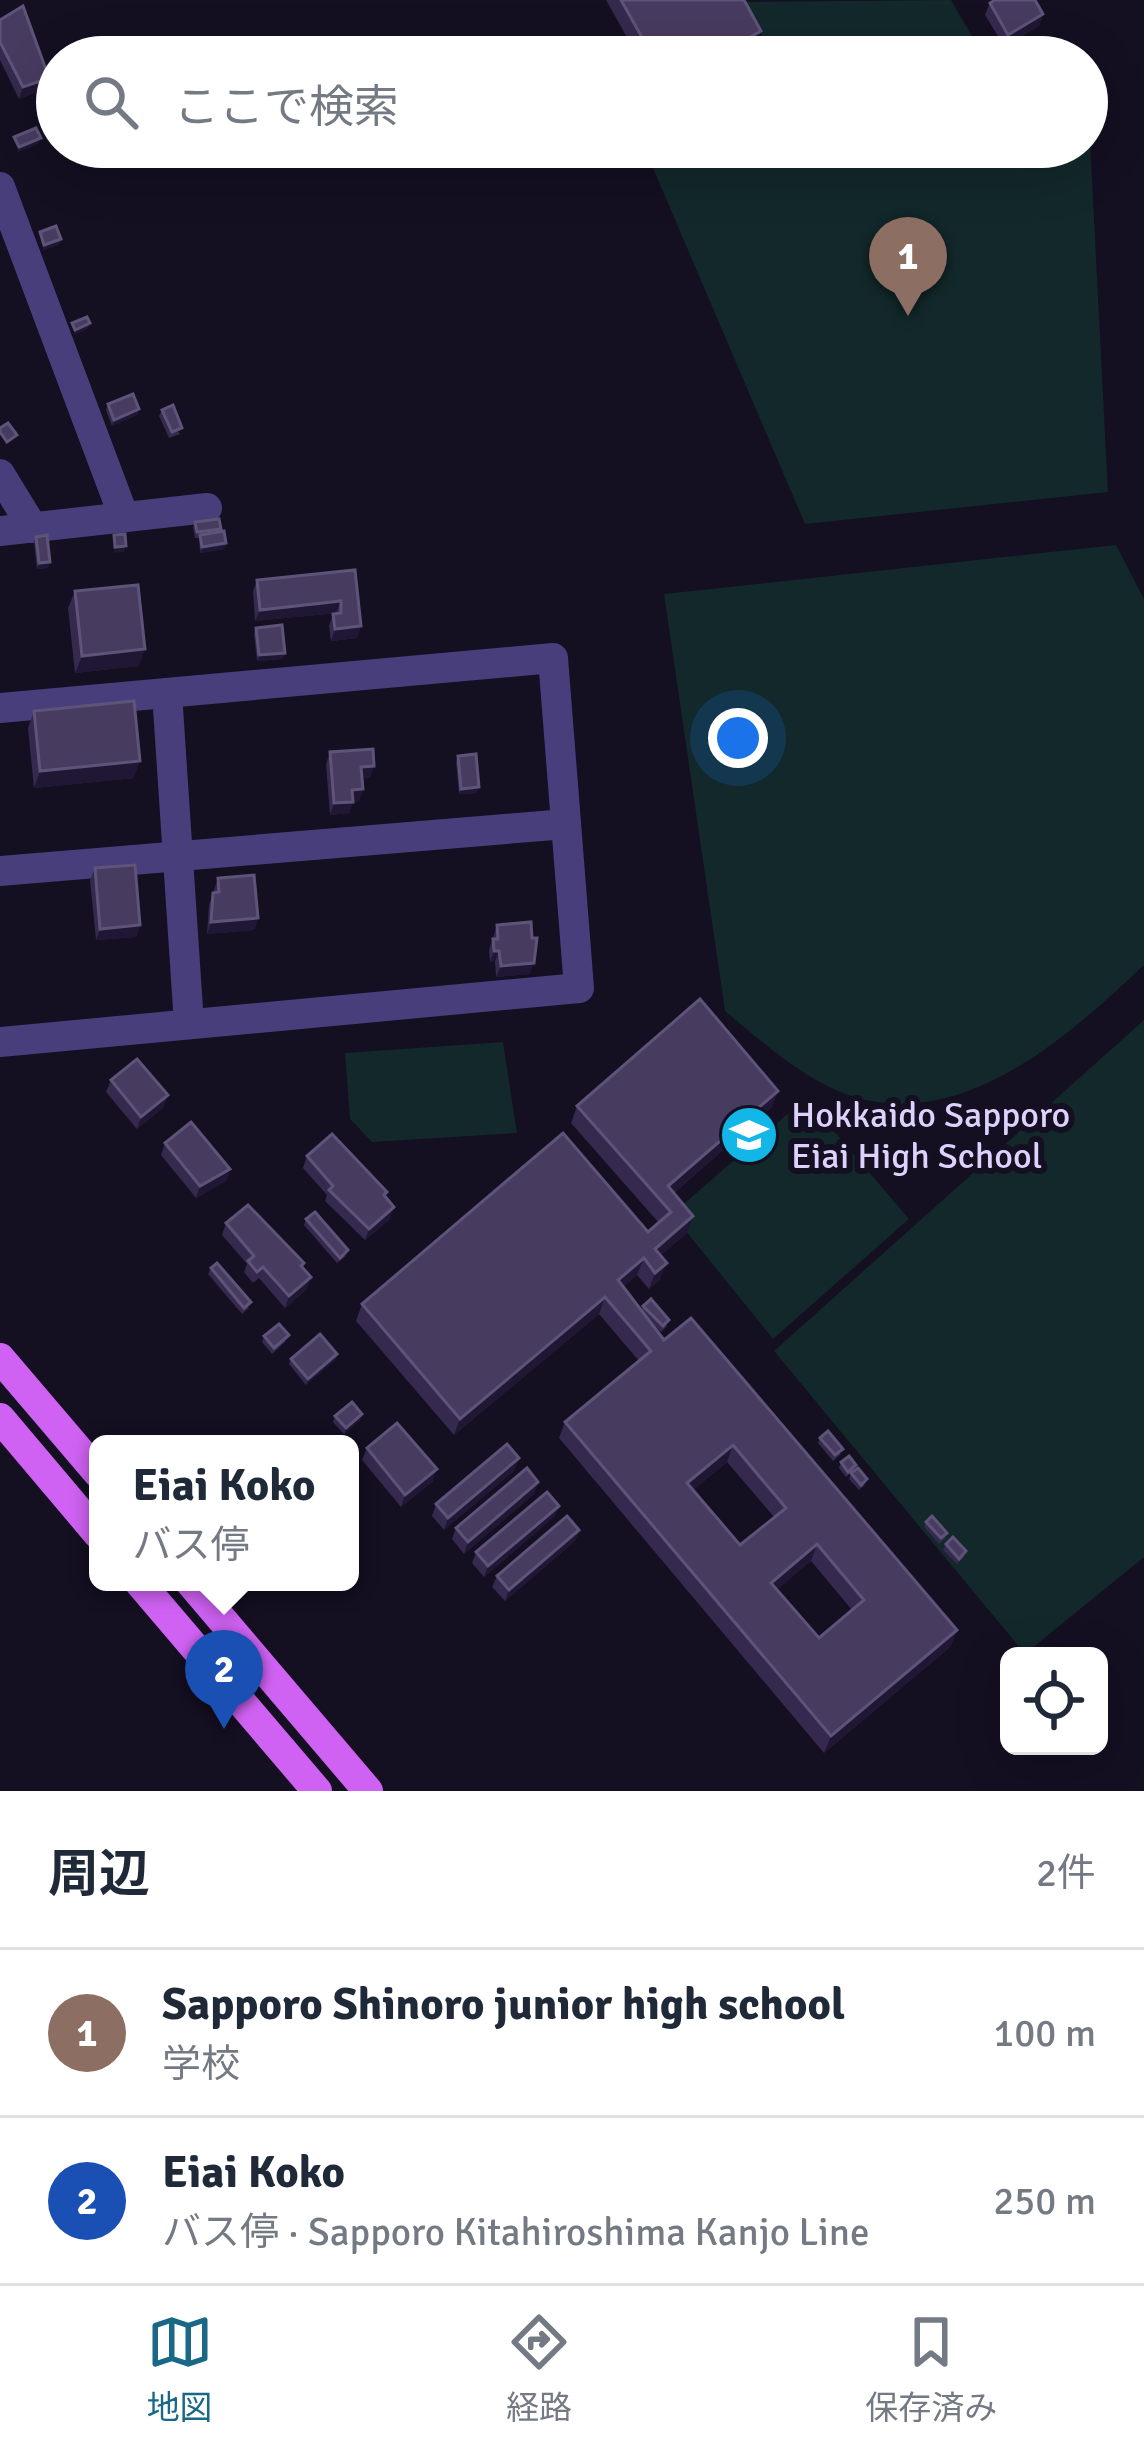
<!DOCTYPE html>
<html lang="ja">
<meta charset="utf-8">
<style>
body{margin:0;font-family:Signika,"Noto Sans JP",sans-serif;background:#f2f2f3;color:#1f2937}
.controls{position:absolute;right:36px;bottom:36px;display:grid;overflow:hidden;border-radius:18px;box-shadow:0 12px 48px #0002}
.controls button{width:108px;height:108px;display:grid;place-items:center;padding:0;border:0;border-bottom:3px solid #e0e1e3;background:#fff;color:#1f2937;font:60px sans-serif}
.you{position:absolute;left:738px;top:738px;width:42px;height:42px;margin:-30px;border:9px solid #fff;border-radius:50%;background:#1a73e8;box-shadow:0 0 0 18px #1a73e833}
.badge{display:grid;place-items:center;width:78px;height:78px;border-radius:50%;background:#196986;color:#fff;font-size:39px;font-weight:700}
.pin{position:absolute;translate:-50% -99px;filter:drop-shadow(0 3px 6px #0008)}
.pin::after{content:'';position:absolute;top:63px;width:42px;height:36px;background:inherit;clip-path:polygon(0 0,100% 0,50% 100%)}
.popup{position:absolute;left:89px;top:1435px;width:270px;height:156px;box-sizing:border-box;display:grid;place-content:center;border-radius:18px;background:#fff;filter:drop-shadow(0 3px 9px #0005);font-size:39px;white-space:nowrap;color:#747a83}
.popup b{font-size:45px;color:#1f2937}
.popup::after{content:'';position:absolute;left:50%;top:100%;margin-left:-24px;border:24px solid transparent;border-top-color:#fff}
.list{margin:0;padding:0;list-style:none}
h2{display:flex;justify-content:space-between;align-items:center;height:156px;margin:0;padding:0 48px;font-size:51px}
h2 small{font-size:39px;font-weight:400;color:#747a83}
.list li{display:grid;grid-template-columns:78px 1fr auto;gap:36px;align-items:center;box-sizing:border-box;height:168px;padding:0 48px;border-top:3px solid #e0e1e3}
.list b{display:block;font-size:45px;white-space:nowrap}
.list p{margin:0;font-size:39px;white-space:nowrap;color:#747a83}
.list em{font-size:39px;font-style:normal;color:#747a83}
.icon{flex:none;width:66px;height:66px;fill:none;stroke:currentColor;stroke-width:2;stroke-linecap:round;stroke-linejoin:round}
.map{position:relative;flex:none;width:1144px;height:1791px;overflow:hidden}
.search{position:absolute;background:#fff;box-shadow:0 12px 48px #0002;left:36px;right:36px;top:36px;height:132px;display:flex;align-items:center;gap:30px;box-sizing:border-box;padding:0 42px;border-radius:66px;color:#747a83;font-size:45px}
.sheet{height:492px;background:#fff}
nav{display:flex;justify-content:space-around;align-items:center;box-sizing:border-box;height:168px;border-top:3px solid #e0e1e3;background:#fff;font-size:33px;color:#747a83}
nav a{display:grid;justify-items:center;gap:6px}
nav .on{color:#196986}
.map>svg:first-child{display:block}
.green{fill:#12282a}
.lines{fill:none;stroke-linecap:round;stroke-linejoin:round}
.minor{stroke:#483e7c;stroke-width:30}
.major{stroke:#cf62f3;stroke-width:30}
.wall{fill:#35294d;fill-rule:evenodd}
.shaded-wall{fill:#201734}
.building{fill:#473b60;stroke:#5e5378;stroke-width:3;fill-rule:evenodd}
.labels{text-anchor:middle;stroke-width:12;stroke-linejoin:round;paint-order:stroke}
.poi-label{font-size:36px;fill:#dcd2fb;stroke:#140f21;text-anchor:start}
</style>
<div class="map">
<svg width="1144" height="1791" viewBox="0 0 1144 1791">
<rect width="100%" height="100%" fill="#140f21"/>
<g class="green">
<path d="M 951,0 L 984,57 L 774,57 L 742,2 Z"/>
<path d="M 1087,82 L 1108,492 L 805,524 L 644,147 L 1087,147 Z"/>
<path d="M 1116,545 L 1144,599 L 1144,965 C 1068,1037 955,1140 838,1091 C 796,1073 760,1040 725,1011 L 664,594 Z"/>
<path d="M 1144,1020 L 1144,1557 L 1025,1654 L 774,1351 Z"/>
<path d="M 503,1042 L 517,1133 L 372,1142 L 350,1119 L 345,1053 Z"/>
<path d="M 806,1098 L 909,1219 L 773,1339 L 672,1214 Z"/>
</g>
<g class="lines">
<g class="minor">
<path d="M 0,187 L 124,517"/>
<path d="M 0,474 L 33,528"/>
<path d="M 0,531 L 207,508"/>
<path d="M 167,693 L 189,1024"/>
<path d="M 0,708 L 553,658 L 579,988 L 0,1042"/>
<path d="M 0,871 L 566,824"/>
</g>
<g class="major">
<path d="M 0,1358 L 98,1473"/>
<path d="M 0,1418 L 98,1534"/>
<path d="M 139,1582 L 317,1791"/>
<path d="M 190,1582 L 368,1791"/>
</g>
</g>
<g class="wall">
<path d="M 606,0 L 744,0 L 755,48 L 739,57 L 638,57 Z"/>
<path d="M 990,3 L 1043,14 L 1039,26 L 1004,46 L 985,15 Z"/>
<path d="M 0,20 L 49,78 L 44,89 L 19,99 L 0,60 Z"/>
<path d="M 108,404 L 139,409 L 137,415 L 112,426 L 106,410 Z"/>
<path d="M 162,410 L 180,434 L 169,438 L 159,416 Z"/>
<path d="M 195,522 L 221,529 L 220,532 L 226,543 L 224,549 L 200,553 L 199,538 L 195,538 L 193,527 Z"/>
<path d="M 36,537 L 48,568 L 37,569 L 34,542 Z"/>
<path d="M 355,570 L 361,626 L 357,638 L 331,641 L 329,626 L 333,614 L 336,613 L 255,621 L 253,591 L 257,580 Z"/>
<path d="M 75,591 L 139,666 L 75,673 L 68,608 Z"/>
<path d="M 256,628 L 285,653 L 282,659 L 257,661 L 254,634 Z"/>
<path d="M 34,711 L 134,778 L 34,788 L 28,728 Z"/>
<path d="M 330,752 L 370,778 L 362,778 L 363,789 L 359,801 L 353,802 L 349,813 L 330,815 L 326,764 Z"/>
<path d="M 458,756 L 477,793 L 459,794 L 456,762 Z"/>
<path d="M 95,868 L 140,925 L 136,937 L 96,940 L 90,880 Z"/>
<path d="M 218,878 L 258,918 L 254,930 L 207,934 L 209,905 Z"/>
<path d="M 497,925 L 530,974 L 496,977 L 495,962 L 490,962 L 489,950 Z"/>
<path d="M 111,1080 L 164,1107 L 137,1129 L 106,1092 Z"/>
<path d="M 778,1091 L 772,1107 L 674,1193 L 687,1233 L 660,1256 L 660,1280 L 649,1289 L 637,1275 L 623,1287 L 641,1311 L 643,1306 L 667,1326 L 661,1332 L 647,1318 L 664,1340 L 957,1630 L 950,1647 L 824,1753 L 559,1438 L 565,1422 L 639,1361 L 599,1314 L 454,1435 L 356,1321 L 362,1304 L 648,1232 L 659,1223 L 571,1123 L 577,1106 ZM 727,1462 L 774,1517 L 740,1545 L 693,1490 ZM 811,1561 L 852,1610 L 819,1638 L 777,1589 Z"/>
<path d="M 165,1143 L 230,1169 L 226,1181 L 196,1198 L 161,1155 Z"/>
<path d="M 307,1156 L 386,1197 L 390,1219 L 365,1240 L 325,1201 L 327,1195 L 303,1168 Z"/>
<path d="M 306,1219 L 346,1256 L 337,1263 L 304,1225 Z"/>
<path d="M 226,1223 L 304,1263 L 303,1268 L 307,1289 L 285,1308 L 259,1278 L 253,1283 L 244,1272 L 247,1264 L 222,1235 Z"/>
<path d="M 211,1268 L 249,1308 L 242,1314 L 208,1274 Z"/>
<path d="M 264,1336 L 286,1341 L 272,1354 L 262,1342 Z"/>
<path d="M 337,1354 L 335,1360 L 306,1385 L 289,1364 L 291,1359 Z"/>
<path d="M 362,1414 L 360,1420 L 344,1434 L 333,1422 L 335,1416 Z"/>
<path d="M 820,1438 L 841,1454 L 833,1461 L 818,1443 Z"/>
<path d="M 367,1448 L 433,1481 L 401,1507 L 362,1460 Z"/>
<path d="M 841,1462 L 854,1471 L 865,1485 L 859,1490 L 849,1479 L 851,1473 L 846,1477 L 839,1468 Z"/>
<path d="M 515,1470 L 444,1530 L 432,1516 L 436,1504 Z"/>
<path d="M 538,1482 L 534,1494 L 464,1554 L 452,1539 L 456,1528 Z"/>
<path d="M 559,1506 L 554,1517 L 484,1577 L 472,1563 L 476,1552 Z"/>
<path d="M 926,1522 L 947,1533 L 945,1539 L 939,1544 L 924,1527 Z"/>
<path d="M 579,1530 L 575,1541 L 505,1601 L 492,1587 L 497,1576 Z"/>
<path d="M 946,1544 L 966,1551 L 964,1557 L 957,1564 L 943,1550 Z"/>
</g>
<g class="shaded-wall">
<path d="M 1043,14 L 1039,26 L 1004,46 L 1008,35 Z"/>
<path d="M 761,31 L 755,48 L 739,57 L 715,57 Z"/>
<path d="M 49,78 L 44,89 L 19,99 L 23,87 Z"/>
<path d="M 41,138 L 39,144 L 16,153 L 19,147 Z"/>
<path d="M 61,239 L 59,245 L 42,251 L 44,245 Z"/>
<path d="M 90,323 L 88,329 L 73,335 L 75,330 Z"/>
<path d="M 139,409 L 137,415 L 112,426 L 114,420 Z"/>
<path d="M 226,543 L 224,549 L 200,553 L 202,547 Z"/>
<path d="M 126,546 L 124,552 L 113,553 L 115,547 Z"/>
<path d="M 50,562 L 48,568 L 37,569 L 39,563 Z"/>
<path d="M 341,601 L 336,613 L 255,621 L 260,610 Z"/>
<path d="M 361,626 L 357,638 L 331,641 L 335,629 Z"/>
<path d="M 145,649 L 139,666 L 75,673 L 82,656 Z"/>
<path d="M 285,653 L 282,659 L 257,661 L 259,655 Z"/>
<path d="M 140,761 L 134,778 L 34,788 L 40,771 Z"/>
<path d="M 374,766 L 370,778 L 357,779 L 361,767 Z"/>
<path d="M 479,787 L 477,793 L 459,794 L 461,789 Z"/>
<path d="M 363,789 L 359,801 L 348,802 L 352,790 Z"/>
<path d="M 353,802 L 349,813 L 330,815 L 334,803 Z"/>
<path d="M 258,918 L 254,930 L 207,934 L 211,922 Z"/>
<path d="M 140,925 L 136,937 L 96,940 L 100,929 Z"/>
<path d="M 494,951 L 499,951 L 495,962 L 490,962 Z"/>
<path d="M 534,963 L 530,974 L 496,977 L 501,966 Z"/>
<path d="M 778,1091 L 772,1107 L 662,1203 L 668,1186 Z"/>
<path d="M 168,1095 L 164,1107 L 137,1129 L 141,1117 Z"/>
<path d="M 230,1169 L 226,1181 L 196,1198 L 200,1186 Z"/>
<path d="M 394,1207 L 390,1219 L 365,1240 L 369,1229 Z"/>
<path d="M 693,1216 L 687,1233 L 649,1266 L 655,1249 Z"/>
<path d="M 644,1258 L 637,1275 L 612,1297 L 618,1280 Z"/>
<path d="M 667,1263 L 660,1280 L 649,1289 L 655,1273 Z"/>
<path d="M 311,1277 L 307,1289 L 285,1308 L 289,1296 Z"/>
<path d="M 605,1297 L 599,1314 L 454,1435 L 460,1419 Z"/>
<path d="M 337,1354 L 335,1360 L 306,1385 L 308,1379 Z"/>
<path d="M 362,1414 L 360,1420 L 344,1434 L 346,1428 Z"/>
<path d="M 733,1445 L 727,1462 L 681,1500 L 687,1483 Z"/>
<path d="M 519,1458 L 515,1470 L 444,1530 L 448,1518 Z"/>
<path d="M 437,1469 L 433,1481 L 401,1507 L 405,1495 Z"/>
<path d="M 538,1482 L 534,1494 L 464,1554 L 468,1542 Z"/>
<path d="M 559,1506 L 554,1517 L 484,1577 L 488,1566 Z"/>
<path d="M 579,1530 L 575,1541 L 505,1601 L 509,1590 Z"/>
<path d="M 817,1544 L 811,1561 L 765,1600 L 771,1583 Z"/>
<path d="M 957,1630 L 950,1647 L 824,1753 L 831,1736 Z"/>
</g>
<g class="building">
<path d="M 621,0 L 744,0 L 761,31 L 715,57 L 653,57 Z"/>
<path d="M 995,0 L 1035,0 L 1043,14 L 1008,35 L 990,3 Z"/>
<path d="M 23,6 L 49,78 L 23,87 L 0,42 L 0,20 Z"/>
<path d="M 36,128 L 41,138 L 19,147 L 14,137 Z"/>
<path d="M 56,226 L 61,239 L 44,245 L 40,232 Z"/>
<path d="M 87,317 L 90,323 L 75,330 L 72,323 Z"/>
<path d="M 133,394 L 139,409 L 114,420 L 108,404 Z"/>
<path d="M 173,405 L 182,428 L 172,432 L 162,410 Z"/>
<path d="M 8,423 L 17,435 L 7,442 L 0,432 L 0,428 Z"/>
<path d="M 219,519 L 221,529 L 197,532 L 195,522 Z"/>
<path d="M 224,531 L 226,543 L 202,547 L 200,535 Z"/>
<path d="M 125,534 L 126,546 L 115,547 L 114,535 Z"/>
<path d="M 47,535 L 50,562 L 39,563 L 36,537 Z"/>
<path d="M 355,570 L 361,626 L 335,629 L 333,614 L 341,613 L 341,601 L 260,610 L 257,580 Z"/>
<path d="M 138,585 L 145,649 L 82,656 L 75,591 Z"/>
<path d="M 282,625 L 285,653 L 259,655 L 256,628 Z"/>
<path d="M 134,701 L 140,761 L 40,771 L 34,711 Z"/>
<path d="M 373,749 L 374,766 L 361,767 L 363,789 L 352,790 L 353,802 L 334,803 L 330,752 Z"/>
<path d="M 476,754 L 479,787 L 461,789 L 458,756 Z"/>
<path d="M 135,865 L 140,925 L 100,929 L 95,868 Z"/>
<path d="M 254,875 L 258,918 L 211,922 L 213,893 L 219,892 L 218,878 Z"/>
<path d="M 531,922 L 532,938 L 537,938 L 534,963 L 501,966 L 499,951 L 494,951 L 493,939 L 498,939 L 497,925 Z"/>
<path d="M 700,999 L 778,1091 L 668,1186 L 693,1216 L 655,1249 L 667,1263 L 655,1273 L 644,1258 L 618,1280 L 664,1340 L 691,1318 L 957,1630 L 831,1736 L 565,1422 L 651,1351 L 605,1297 L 460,1419 L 362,1304 L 563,1133 L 648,1232 L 671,1212 L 577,1106 ZM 733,1445 L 786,1508 L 740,1545 L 687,1483 ZM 817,1544 L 864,1600 L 819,1638 L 771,1583 Z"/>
<path d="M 137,1059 L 168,1095 L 141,1117 L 111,1080 Z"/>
<path d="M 191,1122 L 230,1169 L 200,1186 L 165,1143 Z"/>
<path d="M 332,1134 L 387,1192 L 384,1195 L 394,1207 L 369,1229 L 329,1190 L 333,1186 L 307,1156 Z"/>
<path d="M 248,1205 L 304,1263 L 301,1266 L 311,1277 L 289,1296 L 263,1267 L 257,1272 L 248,1261 L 254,1256 L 226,1223 Z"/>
<path d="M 315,1212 L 348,1250 L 340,1258 L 306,1219 Z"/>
<path d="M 217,1263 L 251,1302 L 244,1308 L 211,1268 Z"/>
<path d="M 651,1299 L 669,1320 L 663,1326 L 643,1306 Z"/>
<path d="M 279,1324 L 289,1335 L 274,1348 L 264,1336 Z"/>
<path d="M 320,1334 L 337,1354 L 308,1379 L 291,1359 Z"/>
<path d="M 352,1402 L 362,1414 L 346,1428 L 335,1416 Z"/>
<path d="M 397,1423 L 437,1469 L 405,1495 L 367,1448 Z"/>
<path d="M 828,1431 L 843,1449 L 835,1455 L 820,1438 Z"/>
<path d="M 507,1444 L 519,1458 L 448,1518 L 436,1504 Z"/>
<path d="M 849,1456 L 856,1465 L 848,1472 L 841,1462 Z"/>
<path d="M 527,1468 L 538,1482 L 468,1542 L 456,1528 Z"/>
<path d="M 858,1468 L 867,1479 L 861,1485 L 851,1473 Z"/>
<path d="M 547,1492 L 559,1506 L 488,1566 L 476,1552 Z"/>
<path d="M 567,1516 L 579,1530 L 509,1590 L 497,1576 Z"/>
<path d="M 932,1516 L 947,1533 L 941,1538 L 926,1522 Z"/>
<path d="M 953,1537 L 966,1551 L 959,1559 L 946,1544 Z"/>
</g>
<defs>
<g id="school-disc" transform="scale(3)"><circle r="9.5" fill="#12b7e7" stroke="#140f21"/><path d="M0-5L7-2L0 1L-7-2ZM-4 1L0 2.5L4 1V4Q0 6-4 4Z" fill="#fff"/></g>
</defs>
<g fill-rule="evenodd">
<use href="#school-disc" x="749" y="1135"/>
</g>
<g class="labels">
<g class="poi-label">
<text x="791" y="1127">Hokkaido Sapporo<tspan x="791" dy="41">Eiai High School</tspan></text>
</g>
</g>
</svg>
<div class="controls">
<button><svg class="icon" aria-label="locate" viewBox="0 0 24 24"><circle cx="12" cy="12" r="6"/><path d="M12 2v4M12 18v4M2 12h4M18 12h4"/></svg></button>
</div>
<div class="you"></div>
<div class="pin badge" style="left:908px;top:316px;background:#8d6e63">1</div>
<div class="pin badge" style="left:224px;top:1729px;background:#1a4fb4">2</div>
<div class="popup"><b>Eiai Koko</b>バス停</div>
<div class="search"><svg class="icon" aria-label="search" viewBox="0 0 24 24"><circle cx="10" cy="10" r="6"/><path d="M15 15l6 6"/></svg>ここで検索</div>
</div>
<section class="sheet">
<h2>周辺<small>2件</small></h2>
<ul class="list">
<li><span class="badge" style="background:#8d6e63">1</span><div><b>Sapporo Shinoro junior high school</b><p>学校</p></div><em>100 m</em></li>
<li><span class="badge" style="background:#1a4fb4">2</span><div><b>Eiai Koko</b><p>バス停 · Sapporo Kitahiroshima Kanjo Line</p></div><em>250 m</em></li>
</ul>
</section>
<nav>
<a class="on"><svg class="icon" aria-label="map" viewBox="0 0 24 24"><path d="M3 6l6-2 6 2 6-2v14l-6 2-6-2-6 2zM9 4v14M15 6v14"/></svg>地図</a>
<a><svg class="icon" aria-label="directions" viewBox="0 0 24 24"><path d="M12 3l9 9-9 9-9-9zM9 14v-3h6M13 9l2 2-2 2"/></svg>経路</a>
<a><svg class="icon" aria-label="saved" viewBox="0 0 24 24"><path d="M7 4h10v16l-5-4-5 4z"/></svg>保存済み</a>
</nav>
